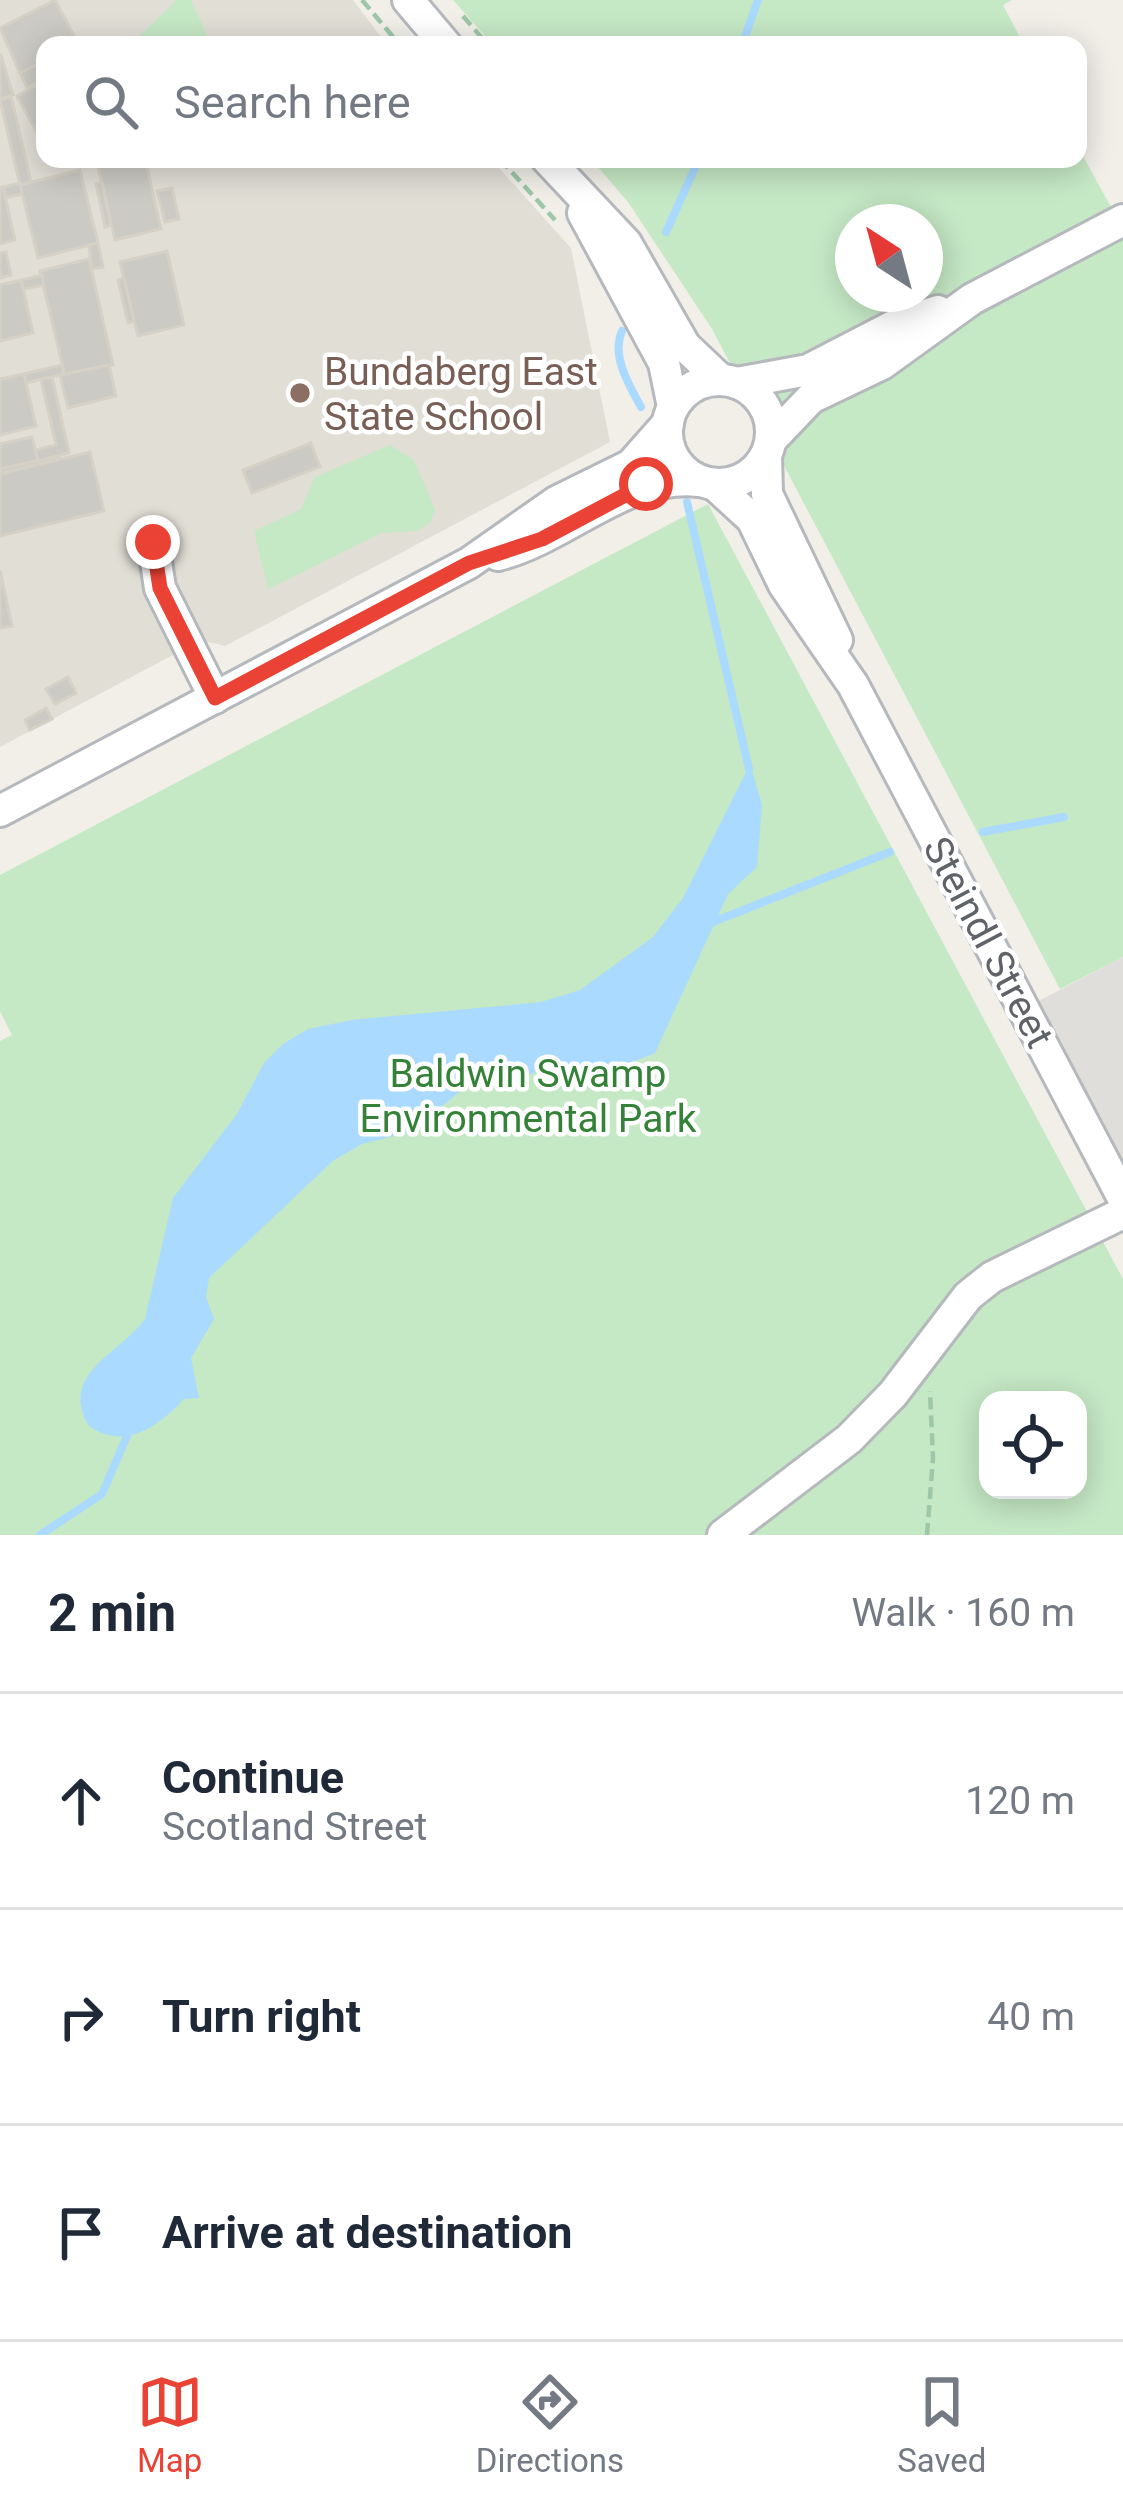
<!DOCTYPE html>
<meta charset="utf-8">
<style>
body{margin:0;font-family:Roboto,sans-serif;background:#f6f6f7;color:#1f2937}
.controls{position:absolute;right:36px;bottom:36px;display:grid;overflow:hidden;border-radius:24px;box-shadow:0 6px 30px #0003}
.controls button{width:108px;height:108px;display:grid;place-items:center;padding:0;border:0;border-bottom:3px solid #e0e1e3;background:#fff;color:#1f2937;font:60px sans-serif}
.compass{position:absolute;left:835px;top:204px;width:108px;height:108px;border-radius:50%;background:#fff;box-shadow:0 6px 30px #0003;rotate:324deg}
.stop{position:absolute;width:36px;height:36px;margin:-27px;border:9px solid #ea4335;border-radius:50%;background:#fff}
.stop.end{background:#ea4335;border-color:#fff;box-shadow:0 3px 12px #0008}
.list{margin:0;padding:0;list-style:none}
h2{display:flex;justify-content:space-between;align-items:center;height:156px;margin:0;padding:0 48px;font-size:51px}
h2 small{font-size:39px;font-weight:400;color:#747a83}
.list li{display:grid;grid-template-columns:78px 1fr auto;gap:36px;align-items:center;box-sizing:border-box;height:216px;padding:0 48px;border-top:3px solid #e0e1e3}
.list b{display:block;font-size:45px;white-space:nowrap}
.list p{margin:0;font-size:39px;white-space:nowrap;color:#747a83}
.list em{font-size:39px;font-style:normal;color:#747a83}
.icon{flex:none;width:66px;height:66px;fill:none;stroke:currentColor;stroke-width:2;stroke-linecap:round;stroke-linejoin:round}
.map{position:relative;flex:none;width:1123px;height:1535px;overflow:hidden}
.search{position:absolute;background:#fff;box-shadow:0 6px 30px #0003;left:36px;right:36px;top:36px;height:132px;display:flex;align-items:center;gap:30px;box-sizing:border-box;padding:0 42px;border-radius:24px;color:#747a83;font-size:45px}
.sheet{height:804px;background:#fff}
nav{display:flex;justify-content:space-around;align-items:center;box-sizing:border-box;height:168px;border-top:3px solid #e0e1e3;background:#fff;font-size:33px;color:#747a83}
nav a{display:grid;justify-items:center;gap:6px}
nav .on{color:#ea4335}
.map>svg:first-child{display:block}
.industrial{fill:#e0deda}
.education{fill:#e1ded6}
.green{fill:#c5e8c5;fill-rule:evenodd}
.water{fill:#aadaff}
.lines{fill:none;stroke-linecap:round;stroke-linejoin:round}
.stream{stroke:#aadaff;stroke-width:8}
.building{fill:#cccac5;stroke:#d6d1c6;stroke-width:3}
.minor-casing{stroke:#b5b8bc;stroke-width:36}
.path{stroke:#9cc7a9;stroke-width:4.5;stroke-dasharray:12 6;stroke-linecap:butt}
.minor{stroke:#fff;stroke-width:30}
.route{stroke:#ea4335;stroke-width:15}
.education-dot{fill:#8d6e63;stroke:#fff;stroke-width:4.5}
.labels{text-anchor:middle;stroke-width:9;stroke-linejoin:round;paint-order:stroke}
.education-label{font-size:39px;fill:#785e54;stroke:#fff;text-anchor:start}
.street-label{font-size:39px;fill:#5f6368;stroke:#fff}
.park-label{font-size:39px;fill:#348238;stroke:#fff}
</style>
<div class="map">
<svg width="1123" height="1535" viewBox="0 0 1123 1535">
<rect width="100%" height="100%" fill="#f1efe8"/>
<path class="industrial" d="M 1123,957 L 1123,1196 L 1025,1008 Z"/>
<path class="education" d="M 0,0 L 353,0 L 387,45 L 45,45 L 45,159 L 491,159 L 571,248 L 610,442 L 225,646 L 201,640 L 0,747 Z"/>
<g class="green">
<path d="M 177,0 L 191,0 L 211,45 L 130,45 Z"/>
<path d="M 453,0 L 1012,0 L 1003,5 L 1024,45 L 493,45 Z"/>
<path d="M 1078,147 L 1123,229 L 1123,957 L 1060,989 L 712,329 L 628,202 L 591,159 L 1078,159 ZM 853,222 L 925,222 L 925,294 L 853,294 Z"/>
<path d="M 390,445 L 414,460 L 435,510 L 430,523 L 417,531 L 381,533 L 268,589 L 254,531 L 301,509 L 315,477 Z"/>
<path d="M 708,504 L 1123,1279 L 1123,1535 L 0,1535 L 0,1041 L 12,1035 L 0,1011 L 0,875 ZM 988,1400 L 1078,1400 L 1078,1490 L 988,1490 Z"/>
</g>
<path class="water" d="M 750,764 L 762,805 L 757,867 L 728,894 L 655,1053 L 598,1076 L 573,1079 L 539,1072 L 467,1086 L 410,1132 L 362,1144 L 334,1160 L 209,1278 L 206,1296 L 214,1319 L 191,1358 L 199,1398 L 184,1399 C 159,1426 124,1452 88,1425 C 59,1373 121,1353 145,1319 L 173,1198 L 237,1114 L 264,1063 L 283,1044 L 308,1029 L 352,1020 L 541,1002 L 580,990 L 653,937 L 683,898 Z"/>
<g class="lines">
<g class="stream">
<path d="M 742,45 L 758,0"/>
<path d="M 666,232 L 699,159"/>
<path d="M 622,331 C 611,356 629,385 641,407"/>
<path d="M 687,502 L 749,769"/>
<path d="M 983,832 L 1064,817"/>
<path d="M 708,924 L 890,852"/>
<path d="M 40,1535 L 102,1494 L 130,1429"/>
</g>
</g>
<g class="building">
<path d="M 55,0 L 78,43 L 45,45 L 45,61 L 20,73 L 0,28 Z"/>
<path d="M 1,55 L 13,95 L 0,99 L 0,55 Z"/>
<path d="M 45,61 L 45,78 L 27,87 L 20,73 Z"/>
<path d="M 45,81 L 45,137 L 41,140 L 17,96 Z"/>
<path d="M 11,96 L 31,182 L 20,185 L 0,100 Z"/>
<path d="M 128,159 L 145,159 L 161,229 L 115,240 L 98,166 Z"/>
<path d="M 80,170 L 98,243 L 38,258 L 20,185 Z"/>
<path d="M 102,182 L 111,225 L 105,227 L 96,184 Z"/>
<path d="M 20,183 L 22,194 L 5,198 L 3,187 Z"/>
<path d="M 3,187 L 15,240 L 0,244 L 0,188 Z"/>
<path d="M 172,188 L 179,219 L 165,222 L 157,191 Z"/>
<path d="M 98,243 L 103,267 L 92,269 L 89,245 Z"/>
<path d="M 167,251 L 184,325 L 138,336 L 120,262 Z"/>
<path d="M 6,252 L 11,275 L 0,278 L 0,253 Z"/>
<path d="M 89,259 L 113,365 L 65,376 L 40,271 Z"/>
<path d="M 42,275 L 44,285 L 23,289 L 21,280 Z"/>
<path d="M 124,278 L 134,321 L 128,323 L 118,280 Z"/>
<path d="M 21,280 L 33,333 L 0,341 L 0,285 Z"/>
<path d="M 62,365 L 64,374 L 26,383 L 24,374 Z"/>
<path d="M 109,365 L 116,396 L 68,408 L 60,375 Z"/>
<path d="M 24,374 L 36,426 L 0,435 L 0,379 Z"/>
<path d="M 52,377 L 69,453 L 38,461 L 35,450 L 56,445 L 41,379 Z"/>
<path d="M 32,437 L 38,461 L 0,469 L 0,444 Z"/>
<path d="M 311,443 L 320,467 L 252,493 L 243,470 Z"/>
<path d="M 90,452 L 104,511 L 0,536 L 0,474 Z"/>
<path d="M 59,456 L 60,459 L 1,473 L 0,469 Z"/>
<path d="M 0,570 L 12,626 L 0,628 Z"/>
<path d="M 68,677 L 76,693 L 55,704 L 46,689 Z"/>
<path d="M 46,708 L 52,719 L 30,730 L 25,720 Z"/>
</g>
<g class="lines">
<g class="minor-casing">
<g id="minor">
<path d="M 408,0 L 446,45"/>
<path d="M 547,159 L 626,243 L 685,346 L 721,380"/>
<path d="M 583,213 L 664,363 L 673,407"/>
<circle cx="719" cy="432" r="52"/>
<path d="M 737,383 L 808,370 L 895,325 L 938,311"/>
<path d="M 771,440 L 811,398 L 882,364 L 972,299 L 1123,220"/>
<path d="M 766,455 L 767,494 L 837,640"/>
<path d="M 715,485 L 752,519 L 784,585 L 853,685 L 1123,1198"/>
<path d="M 153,542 L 160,588 L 215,698"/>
<path d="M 498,555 C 568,537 625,473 699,481"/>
<path d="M 0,811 L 469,563 L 556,502 L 631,465 L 668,423"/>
<path d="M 723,1535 L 849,1439 L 893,1394 L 968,1296 L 992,1277 L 1123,1213"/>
</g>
</g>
<g class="path">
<path d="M 362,0 L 400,45"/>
<path d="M 463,16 L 488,45"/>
<path d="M 500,159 L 555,220"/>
<path d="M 927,1535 L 933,1458 L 930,1391"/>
</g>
<use href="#minor" class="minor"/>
</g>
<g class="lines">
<path class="route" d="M 153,542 L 160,588 L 215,698 L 469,563 L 542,539 L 646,484"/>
</g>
<circle class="education-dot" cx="300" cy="393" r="12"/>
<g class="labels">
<g class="education-label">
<text x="324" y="385">Bundaberg East<tspan x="324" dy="45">State School</tspan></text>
</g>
<g class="street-label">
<text transform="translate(989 942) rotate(62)" y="14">Steindl Street</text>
</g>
<g class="park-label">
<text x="528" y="1087">Baldwin Swamp<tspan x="528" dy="45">Environmental Park</tspan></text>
</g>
</g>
</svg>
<div class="controls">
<button><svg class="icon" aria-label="locate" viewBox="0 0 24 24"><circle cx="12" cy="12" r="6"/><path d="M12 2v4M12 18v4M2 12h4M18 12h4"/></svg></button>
</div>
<svg class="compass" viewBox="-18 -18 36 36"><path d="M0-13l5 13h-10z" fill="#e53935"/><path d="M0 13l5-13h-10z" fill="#747a83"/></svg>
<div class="stop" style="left:646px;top:484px"></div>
<div class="stop end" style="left:153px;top:542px"></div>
<div class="search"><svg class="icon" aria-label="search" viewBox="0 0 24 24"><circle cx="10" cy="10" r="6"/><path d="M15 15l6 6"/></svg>Search here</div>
</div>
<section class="sheet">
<h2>2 min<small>Walk · 160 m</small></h2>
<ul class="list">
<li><svg class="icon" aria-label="ahead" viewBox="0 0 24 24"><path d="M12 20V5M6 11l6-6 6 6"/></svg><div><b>Continue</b><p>Scotland Street</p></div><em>120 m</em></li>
<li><svg class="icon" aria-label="right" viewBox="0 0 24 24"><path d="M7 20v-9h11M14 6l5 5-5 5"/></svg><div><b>Turn right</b></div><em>40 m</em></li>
<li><svg class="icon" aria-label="arrive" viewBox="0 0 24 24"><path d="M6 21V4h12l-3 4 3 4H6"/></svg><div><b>Arrive at destination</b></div></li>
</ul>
</section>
<nav>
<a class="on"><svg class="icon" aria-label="map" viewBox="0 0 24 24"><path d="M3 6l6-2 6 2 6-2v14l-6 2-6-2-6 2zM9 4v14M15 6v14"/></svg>Map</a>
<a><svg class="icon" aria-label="directions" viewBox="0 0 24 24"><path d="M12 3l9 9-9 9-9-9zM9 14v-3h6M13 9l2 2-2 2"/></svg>Directions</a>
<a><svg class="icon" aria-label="saved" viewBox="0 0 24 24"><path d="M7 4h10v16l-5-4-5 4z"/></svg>Saved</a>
</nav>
